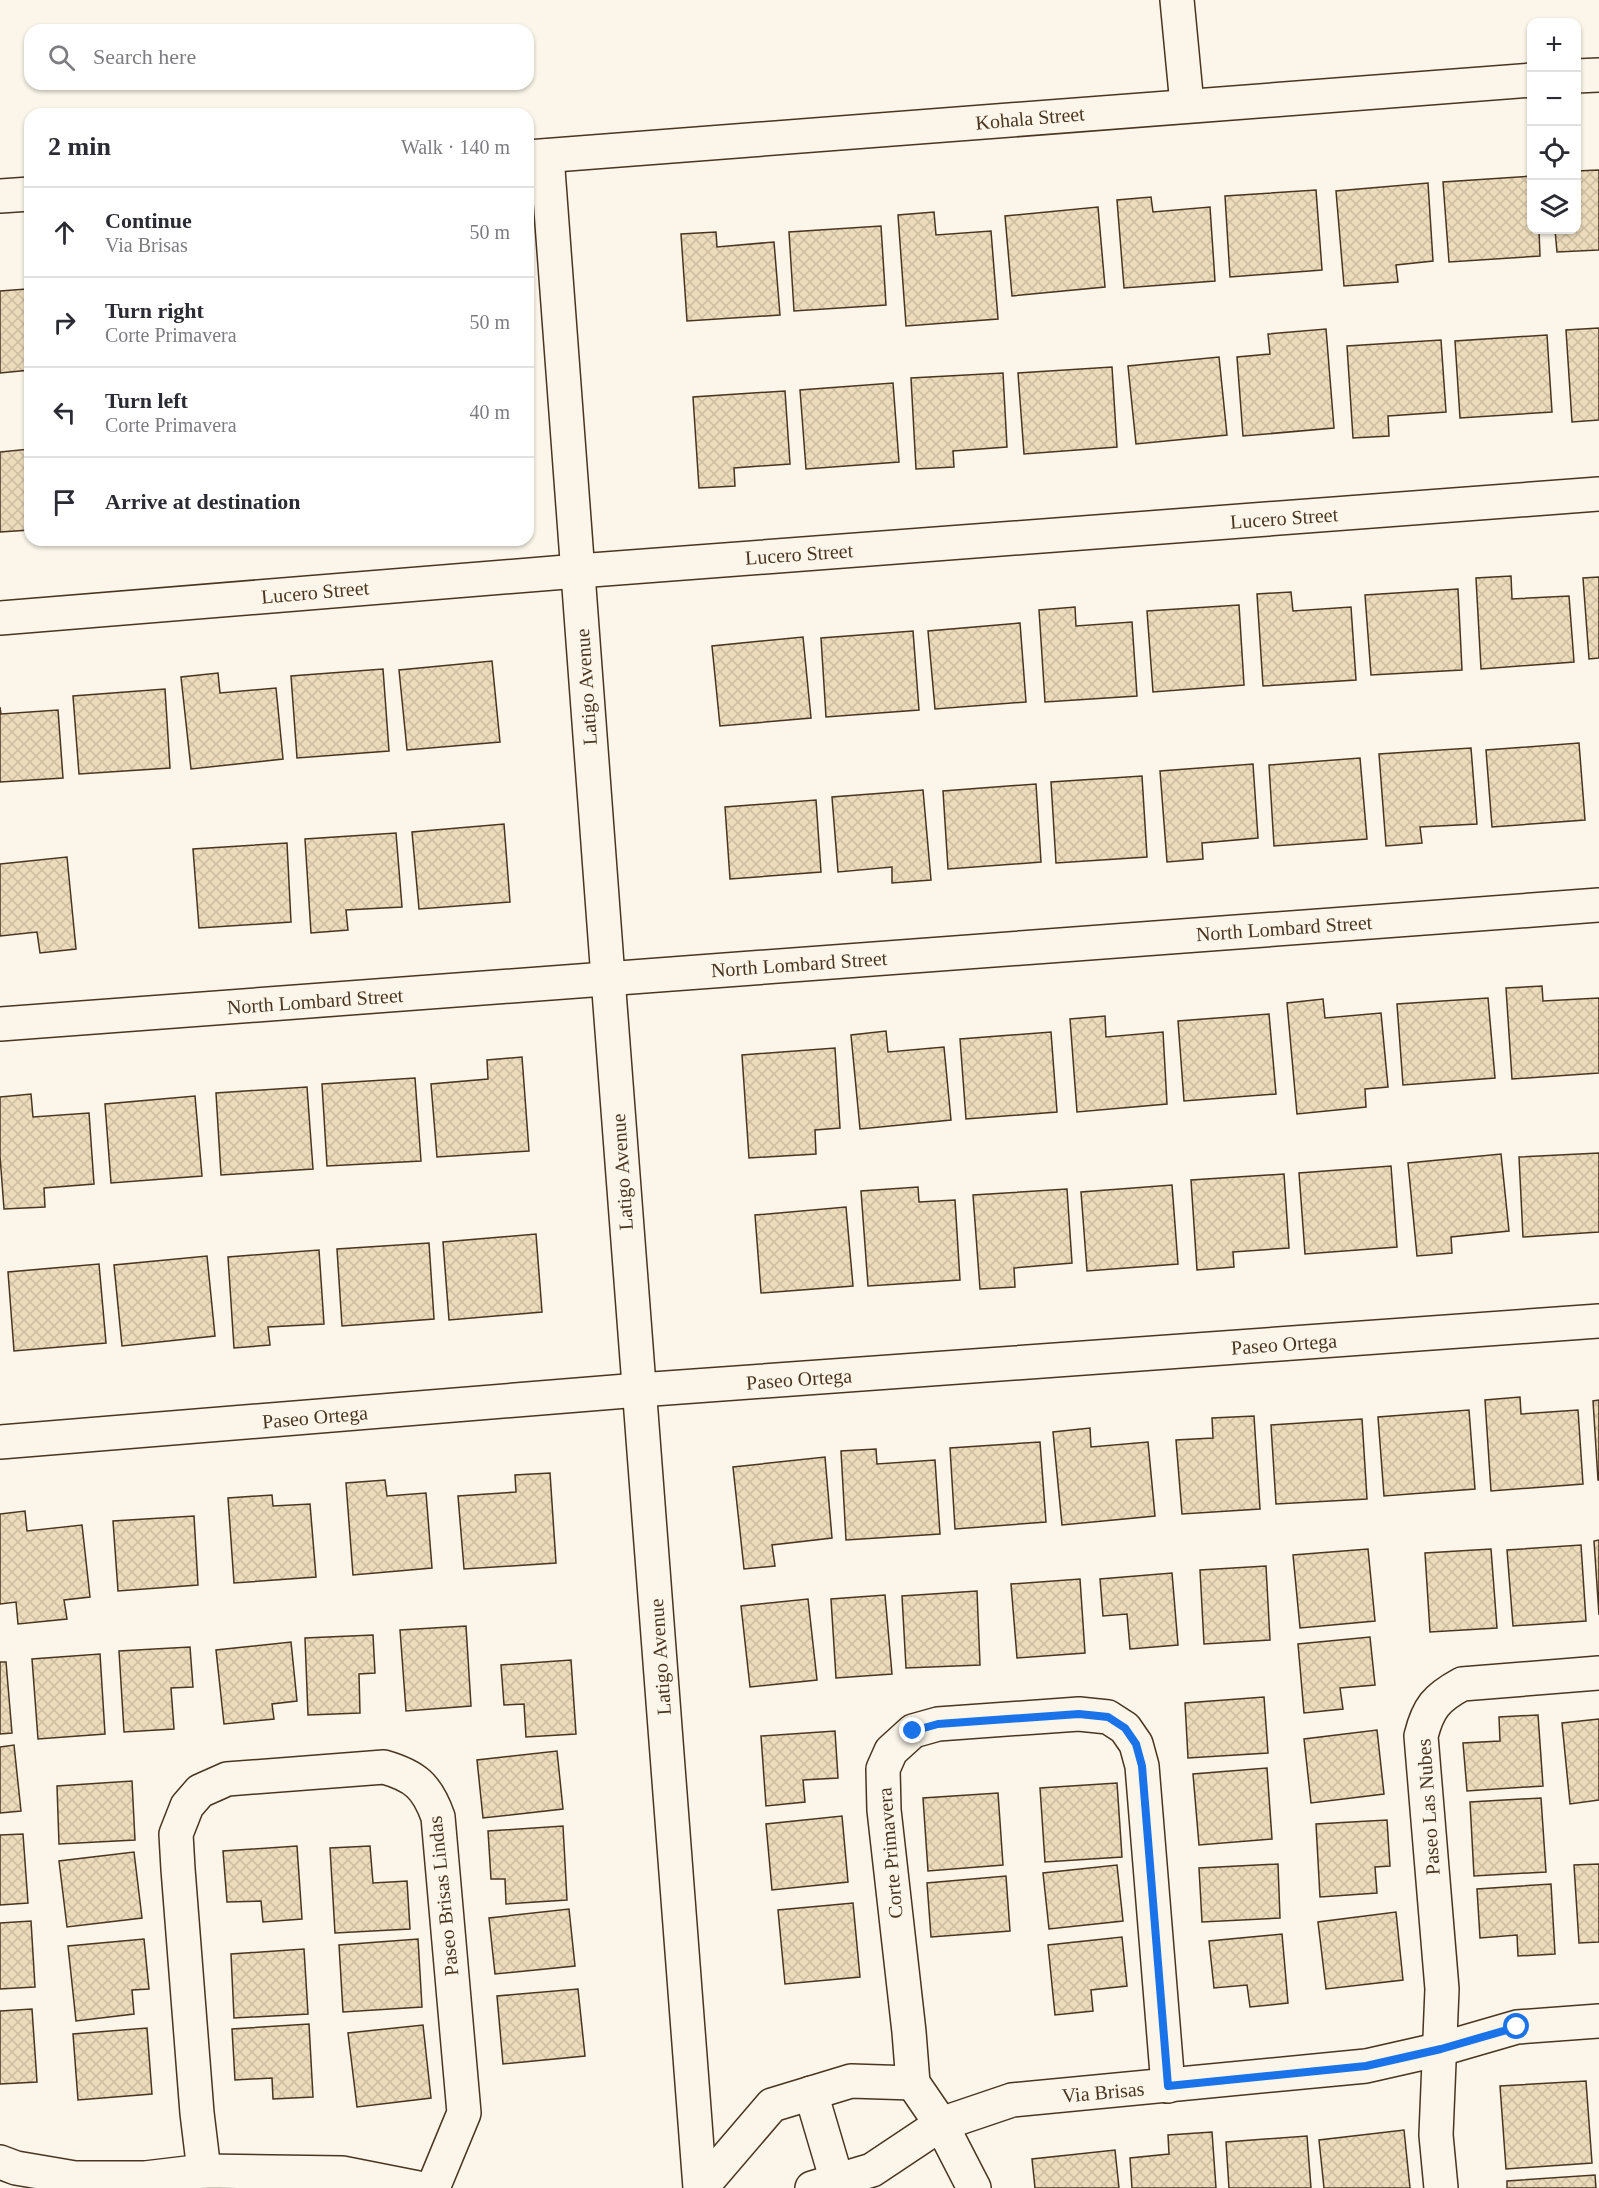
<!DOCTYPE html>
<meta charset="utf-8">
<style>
body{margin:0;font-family:"Times New Roman",serif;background:#f7f7f7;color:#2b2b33}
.controls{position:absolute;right:18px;top:18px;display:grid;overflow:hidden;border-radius:12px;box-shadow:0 2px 4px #0004}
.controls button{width:54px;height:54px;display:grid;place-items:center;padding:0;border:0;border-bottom:2px solid #e1e1e2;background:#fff;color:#2b2b33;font:30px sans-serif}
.stop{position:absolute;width:18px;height:18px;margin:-14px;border:4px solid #1a73e8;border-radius:50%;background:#fff}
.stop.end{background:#1a73e8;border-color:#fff;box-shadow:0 2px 6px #0008}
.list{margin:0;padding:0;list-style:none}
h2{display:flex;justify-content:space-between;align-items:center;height:78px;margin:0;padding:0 24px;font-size:26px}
h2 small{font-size:20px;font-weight:400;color:#7c7c81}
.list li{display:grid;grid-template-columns:39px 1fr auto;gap:18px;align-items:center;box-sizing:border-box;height:90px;padding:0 24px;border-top:2px solid #e1e1e2}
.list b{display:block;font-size:22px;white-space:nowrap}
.list p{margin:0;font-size:20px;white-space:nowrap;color:#7c7c81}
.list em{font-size:20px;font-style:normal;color:#7c7c81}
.icon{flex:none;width:33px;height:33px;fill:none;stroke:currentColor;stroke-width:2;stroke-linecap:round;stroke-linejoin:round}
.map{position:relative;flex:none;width:1599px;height:2188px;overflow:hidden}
.search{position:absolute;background:#fff;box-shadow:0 2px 4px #0004;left:24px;top:24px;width:510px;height:66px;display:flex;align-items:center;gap:15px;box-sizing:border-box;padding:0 21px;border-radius:18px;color:#7c7c81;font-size:22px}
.panel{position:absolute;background:#fff;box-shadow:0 2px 4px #0004;left:24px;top:108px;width:510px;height:438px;border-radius:18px}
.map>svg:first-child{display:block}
.building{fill:url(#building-cross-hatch);stroke:#4a3520;stroke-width:1.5}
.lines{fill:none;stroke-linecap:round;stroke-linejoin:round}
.minor-casing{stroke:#4a3520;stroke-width:36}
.minor{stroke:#fbf6e9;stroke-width:33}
.route{stroke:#1a73e8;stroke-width:8}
.labels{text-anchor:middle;stroke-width:4.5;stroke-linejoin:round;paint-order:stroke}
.street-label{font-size:20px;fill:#4a3520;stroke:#fbf6e9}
</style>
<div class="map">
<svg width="1599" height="2188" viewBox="0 0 1599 2188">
<defs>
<pattern id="building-cross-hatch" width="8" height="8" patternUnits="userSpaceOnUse" patternTransform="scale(1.5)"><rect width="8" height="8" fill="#ecdcbc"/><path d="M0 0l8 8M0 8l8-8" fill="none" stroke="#ccbda1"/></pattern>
</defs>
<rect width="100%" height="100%" fill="#fbf6e9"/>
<g class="building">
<path d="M 1599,170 L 1599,250 L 1557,252 L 1555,230 L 1576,230 L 1576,171 Z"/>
<path d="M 1532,176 L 1532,230 L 1539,230 L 1540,256 L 1449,262 L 1443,182 Z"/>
<path d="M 1428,183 L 1433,261 L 1396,265 L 1398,282 L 1344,286 L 1336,191 Z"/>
<path d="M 1316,190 L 1322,270 L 1230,277 L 1225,196 Z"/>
<path d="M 1151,197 L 1153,212 L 1210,207 L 1215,281 L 1124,288 L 1117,200 Z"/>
<path d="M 1098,207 L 1105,287 L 1012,296 L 1005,216 Z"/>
<path d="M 934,212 L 936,235 L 991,231 L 998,319 L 906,326 L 898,215 Z"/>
<path d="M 881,226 L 886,305 L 794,311 L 789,232 Z"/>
<path d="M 716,232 L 717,247 L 774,242 L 780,315 L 687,321 L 681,234 Z"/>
<path d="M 26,289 L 30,370 L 0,373 L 0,291 Z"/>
<path d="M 1599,328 L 1599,420 L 1572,422 L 1566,330 Z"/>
<path d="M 1326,329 L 1334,428 L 1243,436 L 1237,357 L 1270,354 L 1268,334 Z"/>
<path d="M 1547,335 L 1552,412 L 1460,418 L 1455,341 Z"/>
<path d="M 1441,340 L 1446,412 L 1388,416 L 1389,436 L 1353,438 L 1347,346 Z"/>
<path d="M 1219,357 L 1227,435 L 1136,444 L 1128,366 Z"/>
<path d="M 1112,367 L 1117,447 L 1024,454 L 1018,373 Z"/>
<path d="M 1003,373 L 1007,447 L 953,451 L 954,467 L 916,469 L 911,378 Z"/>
<path d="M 893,383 L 899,462 L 806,469 L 800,390 Z"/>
<path d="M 785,391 L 790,464 L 734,468 L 735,486 L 699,488 L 693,397 Z"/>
<path d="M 30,449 L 30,530 L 0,532 L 0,452 Z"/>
<path d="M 1511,576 L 1512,599 L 1569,596 L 1574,662 L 1481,669 L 1476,578 Z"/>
<path d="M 1599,577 L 1599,658 L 1589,659 L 1583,578 Z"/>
<path d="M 1458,589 L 1462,670 L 1371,675 L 1365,595 Z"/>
<path d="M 1291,592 L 1293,611 L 1351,607 L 1356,680 L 1263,686 L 1257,594 Z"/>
<path d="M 1239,605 L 1244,685 L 1153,692 L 1147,611 Z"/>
<path d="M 1075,607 L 1076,626 L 1132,622 L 1137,696 L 1045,702 L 1039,610 Z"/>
<path d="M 1020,623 L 1026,702 L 935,709 L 928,631 Z"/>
<path d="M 913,631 L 919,710 L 826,717 L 821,638 Z"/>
<path d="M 803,637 L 811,718 L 720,726 L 712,646 Z"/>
<path d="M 492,661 L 500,742 L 407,750 L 399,670 Z"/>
<path d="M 383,669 L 389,751 L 297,758 L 291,676 Z"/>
<path d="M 218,673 L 220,693 L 276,688 L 283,759 L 191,769 L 181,677 Z"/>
<path d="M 165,689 L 170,768 L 79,774 L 73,696 Z"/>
<path d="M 0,707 L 1,714 L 58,710 L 63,778 L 0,782 Z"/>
<path d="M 1579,743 L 1585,820 L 1492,827 L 1486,750 Z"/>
<path d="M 1471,748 L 1477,824 L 1420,827 L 1422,843 L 1386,846 L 1379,754 Z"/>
<path d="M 1360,758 L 1367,839 L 1274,846 L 1269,765 Z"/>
<path d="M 1253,764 L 1258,838 L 1202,843 L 1203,859 L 1167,862 L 1160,771 Z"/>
<path d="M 1142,776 L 1147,857 L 1056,863 L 1051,782 Z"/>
<path d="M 1036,784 L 1041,862 L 948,869 L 943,791 Z"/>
<path d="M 923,790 L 931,880 L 892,883 L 892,867 L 838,872 L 832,797 Z"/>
<path d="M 816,800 L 821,872 L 730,879 L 725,807 Z"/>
<path d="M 504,824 L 510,902 L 419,909 L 412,832 Z"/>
<path d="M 396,833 L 402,907 L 346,910 L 348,930 L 311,933 L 305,839 Z"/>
<path d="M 287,843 L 291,922 L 199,928 L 193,849 Z"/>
<path d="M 67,857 L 76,949 L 40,953 L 37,932 L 0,936 L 0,864 Z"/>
<path d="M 1542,986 L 1543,1001 L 1599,998 L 1599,1073 L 1512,1079 L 1506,988 Z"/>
<path d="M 1488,998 L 1495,1078 L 1403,1085 L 1397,1004 Z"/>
<path d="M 1323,999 L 1325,1018 L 1381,1013 L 1388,1087 L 1365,1089 L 1366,1107 L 1297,1114 L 1287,1003 Z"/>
<path d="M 1269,1014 L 1276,1094 L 1184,1101 L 1178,1021 Z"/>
<path d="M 1105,1016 L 1106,1037 L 1163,1032 L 1167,1104 L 1077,1112 L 1070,1019 Z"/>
<path d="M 886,1031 L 888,1052 L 944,1047 L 951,1120 L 860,1129 L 851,1035 Z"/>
<path d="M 1051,1032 L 1057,1112 L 966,1119 L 960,1039 Z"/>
<path d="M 835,1048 L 840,1128 L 815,1130 L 816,1154 L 749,1158 L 742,1055 Z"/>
<path d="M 522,1057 L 529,1151 L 437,1157 L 431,1084 L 488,1079 L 487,1060 Z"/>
<path d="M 415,1078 L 421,1161 L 327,1166 L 322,1084 Z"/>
<path d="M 307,1087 L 313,1169 L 221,1175 L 216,1093 Z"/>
<path d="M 31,1094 L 33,1117 L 89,1113 L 94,1184 L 44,1188 L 45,1207 L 4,1209 L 0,1156 L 0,1097 Z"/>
<path d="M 195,1096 L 202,1176 L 111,1183 L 105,1104 Z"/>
<path d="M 1599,1153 L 1599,1232 L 1523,1237 L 1519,1157 Z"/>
<path d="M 1501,1154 L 1509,1231 L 1451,1237 L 1452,1253 L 1417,1256 L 1408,1163 Z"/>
<path d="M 1391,1166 L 1397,1247 L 1305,1254 L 1299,1173 Z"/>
<path d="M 1284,1174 L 1289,1248 L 1233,1252 L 1234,1267 L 1197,1270 L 1191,1180 Z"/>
<path d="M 1172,1185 L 1178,1264 L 1087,1271 L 1081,1192 Z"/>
<path d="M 918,1187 L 919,1202 L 955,1200 L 960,1280 L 868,1286 L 861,1191 Z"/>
<path d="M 1067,1189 L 1072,1263 L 1014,1268 L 1015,1287 L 980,1289 L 973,1195 Z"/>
<path d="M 846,1207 L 853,1286 L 761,1293 L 755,1215 Z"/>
<path d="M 536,1234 L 542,1312 L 449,1320 L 443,1242 Z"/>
<path d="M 429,1243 L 434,1319 L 342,1326 L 337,1249 Z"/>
<path d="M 319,1250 L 324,1324 L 268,1327 L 270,1345 L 234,1348 L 228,1257 Z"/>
<path d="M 207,1256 L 215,1336 L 122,1346 L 114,1265 Z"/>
<path d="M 99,1264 L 106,1343 L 14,1351 L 8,1272 Z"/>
<path d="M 1520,1397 L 1521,1414 L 1578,1410 L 1583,1484 L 1491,1491 L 1485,1400 Z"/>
<path d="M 1599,1400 L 1599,1480 L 1598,1480 L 1593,1401 Z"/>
<path d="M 1469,1410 L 1475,1489 L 1384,1496 L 1378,1417 Z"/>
<path d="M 1254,1416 L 1260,1509 L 1182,1514 L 1176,1440 L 1213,1438 L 1212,1418 Z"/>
<path d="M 1362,1419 L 1367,1499 L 1276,1504 L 1271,1425 Z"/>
<path d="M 1090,1428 L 1091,1447 L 1148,1442 L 1155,1516 L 1062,1525 L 1053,1432 Z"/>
<path d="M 1040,1442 L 1046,1522 L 955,1529 L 950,1448 Z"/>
<path d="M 876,1449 L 877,1464 L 935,1460 L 940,1534 L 846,1540 L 841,1451 Z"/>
<path d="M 825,1457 L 832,1538 L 772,1545 L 775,1566 L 744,1569 L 733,1467 Z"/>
<path d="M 550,1473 L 556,1563 L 464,1569 L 458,1496 L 516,1492 L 515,1475 Z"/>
<path d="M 385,1480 L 387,1496 L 426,1493 L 432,1568 L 353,1575 L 346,1483 Z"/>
<path d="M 272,1495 L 273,1506 L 310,1504 L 316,1577 L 234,1583 L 228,1498 Z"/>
<path d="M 25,1511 L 27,1531 L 82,1525 L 90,1597 L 64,1600 L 67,1619 L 18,1624 L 16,1602 L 0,1604 L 0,1514 Z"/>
<path d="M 194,1516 L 198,1585 L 118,1591 L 113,1521 Z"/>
<path d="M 1599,1540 L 1599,1615 L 1594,1541 Z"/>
<path d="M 1581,1545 L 1586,1621 L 1513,1626 L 1507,1550 Z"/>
<path d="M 1368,1549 L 1375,1621 L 1300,1628 L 1293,1555 Z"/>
<path d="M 1491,1549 L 1497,1628 L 1430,1632 L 1425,1553 Z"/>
<path d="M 1266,1566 L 1270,1640 L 1204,1644 L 1200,1570 Z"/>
<path d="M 1172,1573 L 1178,1645 L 1130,1649 L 1127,1614 L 1103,1616 L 1100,1579 Z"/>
<path d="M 1080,1579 L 1085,1653 L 1017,1658 L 1011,1584 Z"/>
<path d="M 977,1591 L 980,1665 L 906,1668 L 902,1596 Z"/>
<path d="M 885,1595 L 892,1674 L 836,1678 L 831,1599 Z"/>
<path d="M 808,1599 L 817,1680 L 750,1687 L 741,1606 Z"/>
<path d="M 466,1626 L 471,1706 L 406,1711 L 400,1630 Z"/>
<path d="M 373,1635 L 375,1673 L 359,1674 L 360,1713 L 308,1715 L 305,1638 Z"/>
<path d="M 1370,1637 L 1375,1685 L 1340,1688 L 1343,1709 L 1304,1713 L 1298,1644 Z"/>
<path d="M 291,1642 L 297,1701 L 272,1704 L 274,1719 L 224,1724 L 216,1650 Z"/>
<path d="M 190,1647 L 193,1687 L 171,1688 L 174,1729 L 124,1732 L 119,1651 Z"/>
<path d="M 100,1654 L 105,1734 L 38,1739 L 32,1659 Z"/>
<path d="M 571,1660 L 576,1734 L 526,1737 L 524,1704 L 504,1705 L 501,1665 Z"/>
<path d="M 0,1662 L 6,1662 L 12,1733 L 0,1734 Z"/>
<path d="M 1264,1697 L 1268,1753 L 1188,1758 L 1185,1703 Z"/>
<path d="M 1538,1715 L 1543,1786 L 1467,1791 L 1463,1743 L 1500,1741 L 1499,1717 Z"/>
<path d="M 1599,1719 L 1599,1800 L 1570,1804 L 1562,1723 Z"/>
<path d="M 1377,1730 L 1384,1794 L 1311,1803 L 1304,1739 Z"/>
<path d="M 835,1731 L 838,1778 L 803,1780 L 805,1802 L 766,1806 L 761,1736 Z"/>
<path d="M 14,1745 L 21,1811 L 0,1813 L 0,1747 Z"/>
<path d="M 557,1751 L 563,1809 L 483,1818 L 477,1760 Z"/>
<path d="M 1267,1768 L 1272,1839 L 1199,1845 L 1193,1774 Z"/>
<path d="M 132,1781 L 135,1840 L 59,1844 L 57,1786 Z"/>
<path d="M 1117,1783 L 1122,1857 L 1045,1862 L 1040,1788 Z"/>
<path d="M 998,1793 L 1003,1865 L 928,1871 L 923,1798 Z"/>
<path d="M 1541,1798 L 1546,1872 L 1474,1876 L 1470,1802 Z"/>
<path d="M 842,1816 L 848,1882 L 772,1890 L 766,1824 Z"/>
<path d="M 1387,1820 L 1390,1866 L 1375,1867 L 1377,1893 L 1320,1897 L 1316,1824 Z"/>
<path d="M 563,1826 L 567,1900 L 506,1904 L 505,1879 L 491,1879 L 488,1831 Z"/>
<path d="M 23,1834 L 28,1903 L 0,1905 L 0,1835 Z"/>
<path d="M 297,1846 L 302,1919 L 263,1922 L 261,1901 L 227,1902 L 223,1851 Z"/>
<path d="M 370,1846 L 373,1883 L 407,1881 L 410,1929 L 335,1933 L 330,1848 Z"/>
<path d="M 134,1852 L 142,1918 L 67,1927 L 59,1861 Z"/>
<path d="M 1278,1864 L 1280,1918 L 1202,1922 L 1199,1868 Z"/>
<path d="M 1599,1864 L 1599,1942 L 1579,1943 L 1574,1865 Z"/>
<path d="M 1117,1865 L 1123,1921 L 1049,1929 L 1043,1873 Z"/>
<path d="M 1006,1876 L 1010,1931 L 931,1937 L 927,1883 Z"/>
<path d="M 1551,1884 L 1555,1954 L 1518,1956 L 1517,1935 L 1480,1938 L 1477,1889 Z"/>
<path d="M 853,1903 L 860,1977 L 785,1984 L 778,1910 Z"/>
<path d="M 569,1909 L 575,1966 L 495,1974 L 489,1918 Z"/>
<path d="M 1396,1912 L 1403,1980 L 1326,1989 L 1318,1922 Z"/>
<path d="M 31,1921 L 35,1987 L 0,1989 L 0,1923 Z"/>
<path d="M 1282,1934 L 1288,2003 L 1250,2007 L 1247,1985 L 1214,1988 L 1209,1941 Z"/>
<path d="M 1122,1937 L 1127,1986 L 1091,1990 L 1093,2011 L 1055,2015 L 1048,1945 Z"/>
<path d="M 144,1939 L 149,1989 L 132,1990 L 134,2014 L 76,2021 L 68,1946 Z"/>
<path d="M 418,1939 L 422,2007 L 343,2012 L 339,1945 Z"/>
<path d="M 304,1949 L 308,2014 L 234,2018 L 231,1954 Z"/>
<path d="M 578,1989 L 585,2056 L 503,2064 L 497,1996 Z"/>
<path d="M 32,2009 L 37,2082 L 0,2084 L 0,2011 Z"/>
<path d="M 309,2024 L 313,2097 L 273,2099 L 272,2078 L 235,2080 L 232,2029 Z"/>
<path d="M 423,2025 L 431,2098 L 357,2107 L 348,2033 Z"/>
<path d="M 147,2028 L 152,2094 L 78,2100 L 73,2034 Z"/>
<path d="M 1586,2081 L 1592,2163 L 1506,2169 L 1500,2086 Z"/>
<path d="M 1404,2130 L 1410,2188 L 1324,2188 L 1319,2140 Z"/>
<path d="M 1212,2132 L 1216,2188 L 1132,2188 L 1130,2158 L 1169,2154 L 1168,2135 Z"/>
<path d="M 1307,2136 L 1311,2188 L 1229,2188 L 1226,2142 Z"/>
<path d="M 1115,2150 L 1119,2188 L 1035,2188 L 1032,2159 Z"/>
<path d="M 1595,2175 L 1596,2188 L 1507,2188 L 1507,2181 Z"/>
</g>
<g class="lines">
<g class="minor-casing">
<g id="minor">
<path d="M 1177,0 L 1187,105"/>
<path d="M 1576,76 L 1599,75"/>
<path d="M 547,156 L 608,978 L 700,2188"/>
<path d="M 528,157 L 1532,80"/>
<path d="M 0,196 L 30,194"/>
<path d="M 0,618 L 578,571 L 1599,494"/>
<path d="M 0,1024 L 1599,905"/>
<path d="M 0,1442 L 639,1390 L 1599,1321"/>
<path d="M 811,2093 L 837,2181"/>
<path d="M 0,2162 L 16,2168 L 75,2178 L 145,2178 L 204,2171 L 342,2173 L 418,2188"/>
<path d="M 204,2171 L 197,2113 L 178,1869 L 176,1834 L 187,1806 L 200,1791 L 227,1779 L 384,1767 C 415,1776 427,1786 438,1817 L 464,2113 L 433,2188"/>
<path d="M 701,2188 L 772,2105 L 851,2081 L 913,2083"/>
<path d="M 812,2188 L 872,2170 L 941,2124 L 1012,2100 L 1366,2066 L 1441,2049 L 1517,2027 L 1599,2021"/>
<path d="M 974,2188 L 941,2124 L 913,2083 L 909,2032 L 884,1810 L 883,1769 L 891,1751 L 913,1731 L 938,1724 L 1079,1714 L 1108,1717 L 1125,1728 L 1136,1744 L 1142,1766 L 1168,2086"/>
<path d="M 1441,2188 L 1436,2135 L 1442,1989 L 1421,1736 C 1428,1708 1436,1698 1462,1684 L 1599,1673"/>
</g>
</g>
<use href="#minor" class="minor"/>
</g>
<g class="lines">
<path class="route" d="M 913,1731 L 938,1724 L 1079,1714 L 1108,1717 L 1125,1728 L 1136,1744 L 1142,1766 L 1168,2086 L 1366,2066 L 1441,2049 L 1517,2027"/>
</g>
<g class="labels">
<g class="street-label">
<text transform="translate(1030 118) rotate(-5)" y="7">Kohala Street</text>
<text transform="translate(1284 518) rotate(-4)" y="7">Lucero Street</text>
<text transform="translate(799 554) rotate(-4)" y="7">Lucero Street</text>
<text transform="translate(315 592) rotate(-5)" y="7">Lucero Street</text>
<text transform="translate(586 687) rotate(-94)" y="7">Latigo Avenue</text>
<text transform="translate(1284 928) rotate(-4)" y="7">North Lombard Street</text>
<text transform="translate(799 964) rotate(-4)" y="7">North Lombard Street</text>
<text transform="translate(315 1001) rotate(-4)" y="7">North Lombard Street</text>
<text transform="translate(622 1172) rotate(-94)" y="7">Latigo Avenue</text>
<text transform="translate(1284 1344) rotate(-4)" y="7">Paseo Ortega</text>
<text transform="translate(799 1379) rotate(-4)" y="7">Paseo Ortega</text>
<text transform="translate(315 1417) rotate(-5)" y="7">Paseo Ortega</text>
<text transform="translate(660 1657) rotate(-94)" y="7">Latigo Avenue</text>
<text transform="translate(1428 1807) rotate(-94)" y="7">Paseo Las Nubes</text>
<text transform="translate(890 1853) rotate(-95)" y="7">Corte Primavera</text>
<text transform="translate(443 1896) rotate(-96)" y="7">Paseo Brisas Lindas</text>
<text transform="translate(1103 2092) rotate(-5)" y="7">Via Brisas</text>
</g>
</g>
</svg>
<div class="controls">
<button>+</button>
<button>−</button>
<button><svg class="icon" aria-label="locate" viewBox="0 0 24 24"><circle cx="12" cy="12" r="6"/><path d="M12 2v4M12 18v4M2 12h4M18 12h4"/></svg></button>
<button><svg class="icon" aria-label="layers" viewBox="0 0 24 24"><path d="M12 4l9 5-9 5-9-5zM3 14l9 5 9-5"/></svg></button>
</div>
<div class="stop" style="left:1517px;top:2027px"></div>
<div class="stop end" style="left:913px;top:1731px"></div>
<div class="search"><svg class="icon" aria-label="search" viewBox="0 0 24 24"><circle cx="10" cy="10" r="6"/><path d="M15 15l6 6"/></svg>Search here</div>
<section class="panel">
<h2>2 min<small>Walk · 140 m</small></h2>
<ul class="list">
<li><svg class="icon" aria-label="ahead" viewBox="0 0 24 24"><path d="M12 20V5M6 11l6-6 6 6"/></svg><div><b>Continue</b><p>Via Brisas</p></div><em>50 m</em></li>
<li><svg class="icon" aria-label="right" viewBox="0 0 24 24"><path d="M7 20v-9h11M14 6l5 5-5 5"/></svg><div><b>Turn right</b><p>Corte Primavera</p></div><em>50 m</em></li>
<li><svg class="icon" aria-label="left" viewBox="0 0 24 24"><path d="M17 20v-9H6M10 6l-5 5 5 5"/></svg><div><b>Turn left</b><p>Corte Primavera</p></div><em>40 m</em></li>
<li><svg class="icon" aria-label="arrive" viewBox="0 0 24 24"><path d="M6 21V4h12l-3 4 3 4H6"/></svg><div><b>Arrive at destination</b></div></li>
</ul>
</section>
</div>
